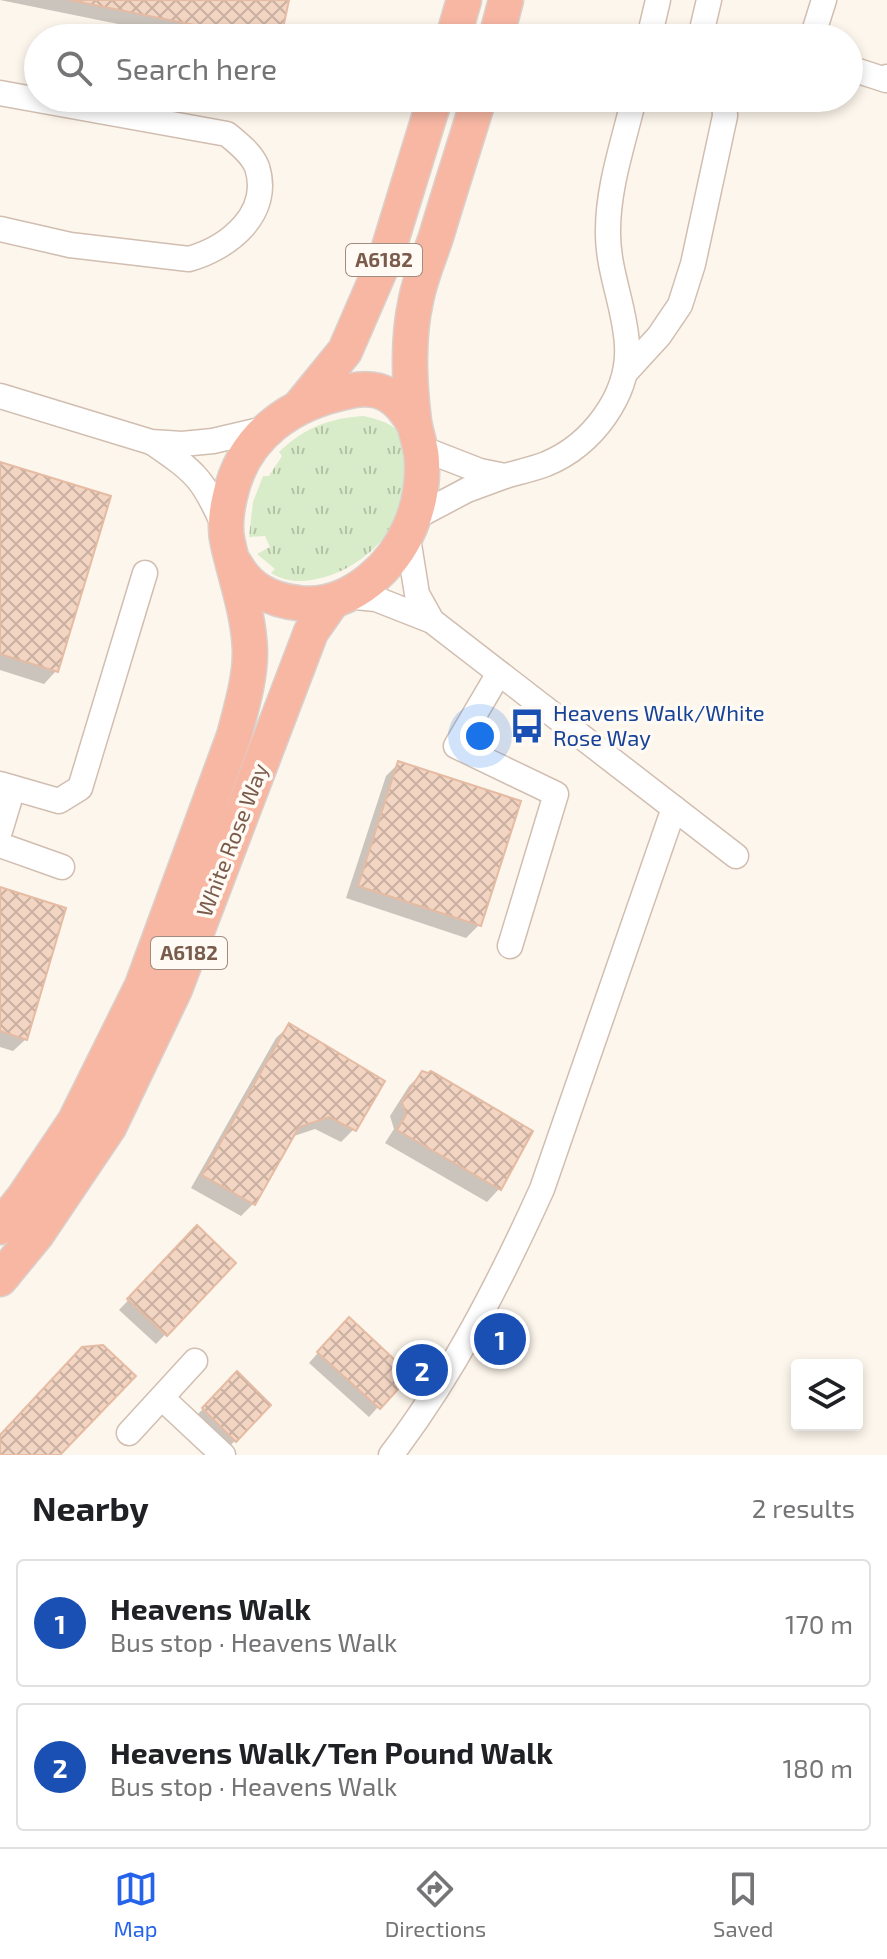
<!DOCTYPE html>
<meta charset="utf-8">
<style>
body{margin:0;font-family:"Exo 2",sans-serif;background:#f6f6f6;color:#202124}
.controls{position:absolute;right:24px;bottom:24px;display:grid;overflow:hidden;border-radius:8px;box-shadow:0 4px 12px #0003}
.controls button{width:72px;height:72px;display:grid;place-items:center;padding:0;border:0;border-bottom:2px solid #e0e0e0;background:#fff;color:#202124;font:40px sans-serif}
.you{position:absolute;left:480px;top:736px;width:28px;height:28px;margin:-20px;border:6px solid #fff;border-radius:50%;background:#1a73e8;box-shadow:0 0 0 12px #1a73e833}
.badge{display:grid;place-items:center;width:52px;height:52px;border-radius:50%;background:#2563eb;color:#fff;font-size:26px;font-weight:700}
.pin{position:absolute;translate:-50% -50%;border:4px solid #fff;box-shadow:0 2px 8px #0006}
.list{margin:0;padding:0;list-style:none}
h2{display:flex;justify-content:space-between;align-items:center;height:104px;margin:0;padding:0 32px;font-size:34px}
h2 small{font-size:26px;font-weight:400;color:#757577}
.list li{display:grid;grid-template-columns:52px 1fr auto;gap:24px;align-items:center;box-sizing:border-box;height:128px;margin:0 16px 16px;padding:0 16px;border:2px solid #e0e0e0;border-radius:8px}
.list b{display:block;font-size:30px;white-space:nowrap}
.list p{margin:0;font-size:26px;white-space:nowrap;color:#757577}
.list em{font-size:26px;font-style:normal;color:#757577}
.icon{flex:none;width:44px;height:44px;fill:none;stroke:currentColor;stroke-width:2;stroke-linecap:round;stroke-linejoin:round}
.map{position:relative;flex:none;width:887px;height:1455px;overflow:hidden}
.search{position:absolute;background:#fff;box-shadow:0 4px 12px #0003;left:24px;right:24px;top:24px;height:88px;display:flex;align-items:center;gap:20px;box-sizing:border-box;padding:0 28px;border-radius:44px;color:#757577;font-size:30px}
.sheet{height:392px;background:#fff}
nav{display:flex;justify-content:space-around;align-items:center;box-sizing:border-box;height:112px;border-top:2px solid #e0e0e0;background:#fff;font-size:22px;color:#757577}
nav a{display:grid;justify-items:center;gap:4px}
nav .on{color:#2563eb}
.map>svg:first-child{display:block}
.grass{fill:url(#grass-tufts)}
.shadow{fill:#0003}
.building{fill:url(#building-cross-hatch);stroke:#e6bba3;stroke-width:2}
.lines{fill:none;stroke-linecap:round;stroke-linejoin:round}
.minor-casing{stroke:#d1beb0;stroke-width:27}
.highway-casing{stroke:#dad1cd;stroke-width:37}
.minor{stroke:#fff;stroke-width:24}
.highway{stroke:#f7b7a3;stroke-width:34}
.labels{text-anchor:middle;stroke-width:7;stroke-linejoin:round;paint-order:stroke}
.shield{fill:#fffaf3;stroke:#a28b7f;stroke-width:2}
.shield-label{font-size:20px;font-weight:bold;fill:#7a5c4d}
.transit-label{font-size:22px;fill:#164399;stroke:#fffaf3;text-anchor:start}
.street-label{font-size:22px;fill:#7a5c4d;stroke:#fffaf3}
</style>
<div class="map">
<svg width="887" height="1455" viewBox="0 0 887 1455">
<defs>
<pattern id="grass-tufts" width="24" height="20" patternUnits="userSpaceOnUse" patternTransform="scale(2)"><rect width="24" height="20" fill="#d8ecc9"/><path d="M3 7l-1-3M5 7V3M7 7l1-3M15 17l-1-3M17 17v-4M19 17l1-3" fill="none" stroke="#b4c2a5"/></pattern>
<pattern id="building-cross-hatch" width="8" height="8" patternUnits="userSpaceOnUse" patternTransform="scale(2)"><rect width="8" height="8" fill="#f3d5c3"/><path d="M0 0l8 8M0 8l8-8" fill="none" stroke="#cab0a1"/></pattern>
</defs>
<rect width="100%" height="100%" fill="#fdf6ec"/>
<path class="grass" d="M 364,416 C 376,419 389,422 398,431 C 405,439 406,450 407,460 C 415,513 374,563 325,577 C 306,582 289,584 271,573 L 275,569 L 257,554 L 270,547 L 265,536 L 249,537 L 253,502 L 263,476 L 269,476 L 282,456 L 279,452 C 304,428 329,418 364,416 Z"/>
<g class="shadow">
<path d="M 0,0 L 287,0 L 279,38 L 187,38 Z"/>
<path d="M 0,464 L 56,671 L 44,684 L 0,670 Z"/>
<path d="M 398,764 L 479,925 L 466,938 L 346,898 L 386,776 Z"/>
<path d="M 0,889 L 26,1039 L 13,1051 L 0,1047 Z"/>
<path d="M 289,1026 L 354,1129 L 341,1142 L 315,1129 L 291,1137 L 253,1204 L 241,1216 L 191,1188 L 276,1038 Z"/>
<path d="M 422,1073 L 530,1131 L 499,1189 L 487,1202 L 385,1143 L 394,1129 L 390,1116 L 409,1086 Z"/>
<path d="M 197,1228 L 234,1263 L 156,1344 L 119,1310 Z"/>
<path d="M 339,1329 L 378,1407 L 369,1417 L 309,1363 Z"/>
<path d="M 237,1374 L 268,1405 L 229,1447 L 197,1415 Z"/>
</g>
<g class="building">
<path d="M 69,0 L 289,0 L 281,38 L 260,38 Z"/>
<path d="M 0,462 L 111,496 L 58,672 L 0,654 Z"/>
<path d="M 398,761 L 521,801 L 481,926 L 358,886 Z"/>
<path d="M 0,887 L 66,908 L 27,1040 L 0,1031 Z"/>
<path d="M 289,1023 L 385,1081 L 356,1131 L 329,1117 L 299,1127 L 255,1205 L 202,1175 Z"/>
<path d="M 422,1071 L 428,1073 L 431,1071 L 533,1131 L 501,1190 L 397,1130 L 406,1115 L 402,1102 Z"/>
<path d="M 197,1225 L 236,1263 L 167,1336 L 127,1299 Z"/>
<path d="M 349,1317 L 411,1375 L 380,1409 L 317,1352 Z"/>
<path d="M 103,1345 L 136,1376 L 60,1455 L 0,1455 L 0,1435 L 82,1347 Z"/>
<path d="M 237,1371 L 271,1405 L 236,1442 L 202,1408 Z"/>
</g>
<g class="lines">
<g class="minor-casing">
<g id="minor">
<path d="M 649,38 L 658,0"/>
<path d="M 700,38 L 709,0"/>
<path d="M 812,38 L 824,0"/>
<path d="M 849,68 L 886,80 L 887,77"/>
<path d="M 0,93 L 227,134 C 238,143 252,154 257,167 C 272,214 228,248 189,259 L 70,245 L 0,229"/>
<path d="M 626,372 L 659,336 L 680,305 L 693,264 L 725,116 L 724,98"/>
<path d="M 0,396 L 151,442 L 182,444 L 213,441 L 268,428"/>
<path d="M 153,443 C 197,473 204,480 225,529"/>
<path d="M 505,476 C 519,472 533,469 546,464 C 592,445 630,395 627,345 C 625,306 607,270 608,230 C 608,186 624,141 634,98"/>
<path d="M 414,518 L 467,490 L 505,476 L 480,471 L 421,448"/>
<path d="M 407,532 L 417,594 L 432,621"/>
<path d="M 345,596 L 376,599 L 432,621 L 736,856"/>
<path d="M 499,673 L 456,746 L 556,794 L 510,946"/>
<path d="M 0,784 L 59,801 L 80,788 L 145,573"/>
<path d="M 0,831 L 13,788"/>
<path d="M 0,845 L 62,867"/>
<path d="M 162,1398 L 223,1455"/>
<path d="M 129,1433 L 195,1361"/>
<path d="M 391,1455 C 453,1374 500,1282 542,1189 L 674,808"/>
</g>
</g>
<g class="highway-casing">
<g id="highway">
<path d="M 453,38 L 464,0"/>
<path d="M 496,38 L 506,0"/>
<path d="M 301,405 L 345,351 L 387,254 L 435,98"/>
<path d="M 235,564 C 249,589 270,600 298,603 C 326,607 349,597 370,580 C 405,552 424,507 422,462 C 422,448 416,435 414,421 C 409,381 407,340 416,300 C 420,279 429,258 436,237 C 450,190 465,144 479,98"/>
<path d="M 0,1227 L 24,1197 L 75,1121 L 142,986 L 234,736 C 241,709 250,680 250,652 C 249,614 236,580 228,544 C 224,528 226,512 230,496 C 243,435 292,402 350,391 C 382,384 399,398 414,424"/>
<path d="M 0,1279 L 37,1234 L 109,1127 L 175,989 L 311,632 L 332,602"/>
</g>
</g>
<use href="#minor" class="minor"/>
<use href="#highway" class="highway"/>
</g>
<defs>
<g id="bus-bare" transform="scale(2.76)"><path d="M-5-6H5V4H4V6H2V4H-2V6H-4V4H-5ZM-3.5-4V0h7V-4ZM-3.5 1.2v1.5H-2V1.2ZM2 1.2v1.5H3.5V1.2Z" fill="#1a4fb4" stroke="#fffaf3" stroke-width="2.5" paint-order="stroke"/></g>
</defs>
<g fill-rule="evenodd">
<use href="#bus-bare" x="527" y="726"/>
</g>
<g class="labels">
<g class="shield">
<rect x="346" y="244" width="76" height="32" rx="6"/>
<rect x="151" y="937" width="76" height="32" rx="6"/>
</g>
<g class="shield-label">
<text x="384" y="267">A6182</text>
<text x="189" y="960">A6182</text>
</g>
<g class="transit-label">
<text x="553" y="721">Heavens Walk/White<tspan x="553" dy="25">Rose Way</tspan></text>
</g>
<g class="street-label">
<text transform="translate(232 840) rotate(-69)" y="8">White Rose Way</text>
</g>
</g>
</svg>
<div class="controls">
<button><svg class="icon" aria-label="layers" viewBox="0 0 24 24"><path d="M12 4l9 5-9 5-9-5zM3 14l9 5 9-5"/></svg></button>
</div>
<div class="you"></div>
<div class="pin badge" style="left:500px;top:1339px;background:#1a4fb4">1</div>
<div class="pin badge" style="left:422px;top:1370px;background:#1a4fb4">2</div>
<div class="search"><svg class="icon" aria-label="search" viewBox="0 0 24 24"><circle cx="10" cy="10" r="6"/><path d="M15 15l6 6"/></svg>Search here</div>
</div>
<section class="sheet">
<h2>Nearby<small>2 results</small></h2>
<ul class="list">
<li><span class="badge" style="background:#1a4fb4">1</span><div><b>Heavens Walk</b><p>Bus stop · Heavens Walk</p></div><em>170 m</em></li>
<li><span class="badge" style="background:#1a4fb4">2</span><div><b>Heavens Walk/Ten Pound Walk</b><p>Bus stop · Heavens Walk</p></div><em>180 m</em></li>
</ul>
</section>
<nav>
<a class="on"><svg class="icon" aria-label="map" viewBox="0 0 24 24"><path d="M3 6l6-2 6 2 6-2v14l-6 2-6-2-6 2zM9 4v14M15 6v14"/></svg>Map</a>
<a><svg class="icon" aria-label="directions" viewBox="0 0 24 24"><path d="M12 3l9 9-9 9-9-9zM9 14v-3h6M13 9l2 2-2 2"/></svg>Directions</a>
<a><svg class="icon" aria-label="saved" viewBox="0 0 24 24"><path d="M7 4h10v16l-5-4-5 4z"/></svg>Saved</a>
</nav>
